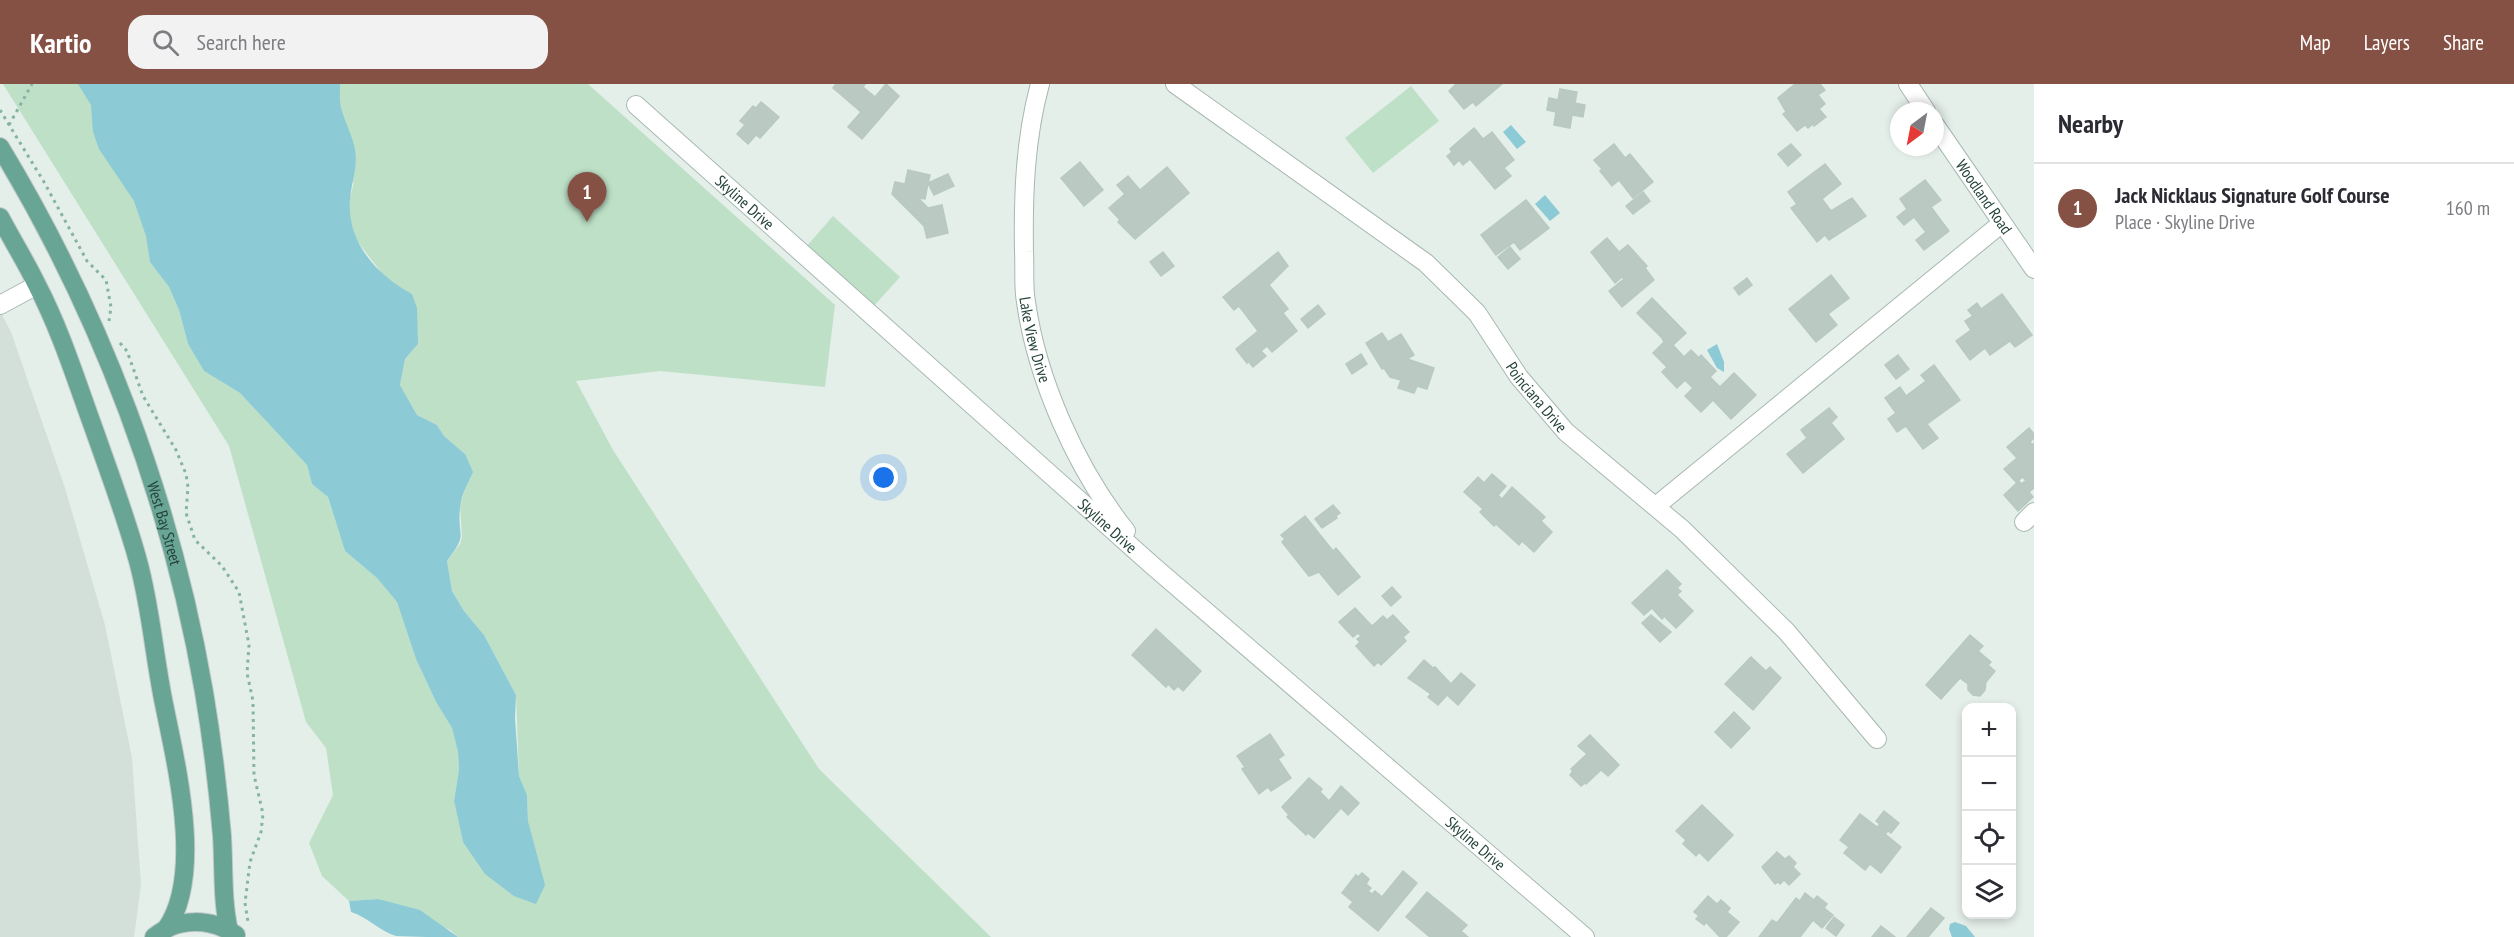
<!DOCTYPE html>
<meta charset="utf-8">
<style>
body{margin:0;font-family:"PT Sans Narrow",sans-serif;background:#f2f2f3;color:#2b2b33}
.controls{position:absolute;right:18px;bottom:18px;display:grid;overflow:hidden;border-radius:12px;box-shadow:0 3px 9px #0003}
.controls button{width:54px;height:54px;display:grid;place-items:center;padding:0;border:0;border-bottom:2px solid #e1e1e2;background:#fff;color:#2b2b33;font:30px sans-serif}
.compass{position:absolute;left:1890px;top:18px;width:54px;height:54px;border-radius:50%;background:#fff;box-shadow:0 3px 9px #0003;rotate:212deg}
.you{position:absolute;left:884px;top:394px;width:21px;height:21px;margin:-15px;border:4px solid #fff;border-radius:50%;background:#1a73e8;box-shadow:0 0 0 9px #1a73e833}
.badge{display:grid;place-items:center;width:39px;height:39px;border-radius:50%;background:#865145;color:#fff;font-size:20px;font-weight:700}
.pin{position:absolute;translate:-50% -50px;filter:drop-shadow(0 2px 3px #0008)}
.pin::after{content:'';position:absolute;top:32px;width:21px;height:18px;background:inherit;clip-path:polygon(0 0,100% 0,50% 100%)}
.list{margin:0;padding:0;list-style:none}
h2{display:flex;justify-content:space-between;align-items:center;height:78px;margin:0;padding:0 24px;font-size:26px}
h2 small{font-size:20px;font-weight:400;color:#7c7c81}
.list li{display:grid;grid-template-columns:39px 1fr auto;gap:18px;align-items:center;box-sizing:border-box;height:90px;padding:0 24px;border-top:2px solid #e1e1e2}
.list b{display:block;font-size:22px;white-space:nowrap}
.list p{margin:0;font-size:20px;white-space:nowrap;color:#7c7c81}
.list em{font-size:20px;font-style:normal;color:#7c7c81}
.icon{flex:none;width:33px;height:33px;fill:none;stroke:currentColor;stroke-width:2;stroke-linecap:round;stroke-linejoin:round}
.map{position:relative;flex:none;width:2034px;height:853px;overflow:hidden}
header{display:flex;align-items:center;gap:36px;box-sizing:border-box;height:84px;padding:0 30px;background:#865145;color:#fff}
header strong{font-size:28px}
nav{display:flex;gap:33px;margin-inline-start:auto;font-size:21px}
.search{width:420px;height:54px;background:#f2f2f3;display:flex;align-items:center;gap:15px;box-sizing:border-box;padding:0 21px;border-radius:18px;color:#7c7c81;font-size:22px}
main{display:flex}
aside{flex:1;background:#fff}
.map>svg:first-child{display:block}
.built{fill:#d3dfd9}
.green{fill:#bee0c7;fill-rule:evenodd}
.water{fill:#8ccad5}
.building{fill:#bacac3;stroke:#b7c9c1;stroke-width:1.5}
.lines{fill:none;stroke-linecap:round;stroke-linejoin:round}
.minor-casing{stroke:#a7b8b1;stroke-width:20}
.major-casing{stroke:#c1cac8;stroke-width:20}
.path{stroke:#85b3a4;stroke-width:3;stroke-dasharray:3 4.5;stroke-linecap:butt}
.minor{stroke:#fff;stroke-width:18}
.major{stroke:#69a595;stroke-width:18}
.labels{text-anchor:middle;stroke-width:5;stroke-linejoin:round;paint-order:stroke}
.street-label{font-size:16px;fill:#234239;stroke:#f6fbf8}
</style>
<header>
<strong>Kartio</strong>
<div class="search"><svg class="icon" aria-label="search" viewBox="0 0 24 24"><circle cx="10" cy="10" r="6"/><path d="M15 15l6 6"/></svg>Search here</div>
<nav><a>Map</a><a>Layers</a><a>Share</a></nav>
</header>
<main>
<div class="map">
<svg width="2034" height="853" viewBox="0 0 2034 853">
<rect width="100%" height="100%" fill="#e5efea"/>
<path class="built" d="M 0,227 L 11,248 L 65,404 L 105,541 L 132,674 L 141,801 L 134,853 L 0,853 Z"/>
<g class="green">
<path d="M 3,0 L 588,0 L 835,221 L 825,303 L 660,287 L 576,297 L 613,366 L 819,685 L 991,853 L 458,853 L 450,846 L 378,815 L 349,817 L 322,792 L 309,759 L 333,711 L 326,664 L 306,638 L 229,362 ZM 354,98 L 350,114 L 350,134 L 356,156 L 389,198 L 412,210 L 418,260 L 405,275 L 400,301 L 417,331 L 437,341 L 444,352 L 465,370 L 465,405 L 460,422 L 462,453 L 460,460 L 447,477 L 452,507 L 464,527 L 484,551 L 516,611 L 519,692 L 527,711 L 528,737 L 536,769 L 463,758 L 454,717 L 459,686 L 458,668 L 452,644 L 436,618 L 416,575 L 397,518 L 377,494 L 345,467 L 328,413 L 312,400 L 307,381 L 240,309 L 204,287 L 188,260 L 179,226 L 169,203 L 150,178 Z"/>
<path d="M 1411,2 L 1439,37 L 1373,89 L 1345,54 Z"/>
<path d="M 833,132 L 900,193 L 872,224 L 806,163 Z"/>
</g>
<g class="water">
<path d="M 78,0 L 340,0 C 340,9 339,19 342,27 C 346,41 353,53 355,66 C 358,83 351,100 350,116 C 347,159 377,191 412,210 L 417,224 L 418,260 L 405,275 L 400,301 L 417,331 L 437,341 L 444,352 L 465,370 L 473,388 C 468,399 461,411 460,424 C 457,455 469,448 447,477 L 452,507 L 464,527 L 484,551 L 516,611 L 515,634 L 519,692 L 527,711 L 528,737 L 545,801 L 536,820 L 514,812 L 485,790 L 463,758 L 454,717 L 459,686 L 458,668 L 452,644 L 436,618 L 416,575 L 397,518 L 377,494 L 345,467 L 328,413 L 312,400 L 307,381 L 240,309 L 204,287 L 188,260 L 179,226 L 169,203 L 150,178 L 146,152 L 134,117 L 99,65 L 93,48 L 91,21 Z"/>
<path d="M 1511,41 L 1526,58 L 1517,65 L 1503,48 Z"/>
<path d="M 1545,111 L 1560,129 L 1550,137 L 1535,120 Z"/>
<path d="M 1717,260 L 1724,278 L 1724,288 L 1717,284 L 1707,266 Z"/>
<path d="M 378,815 L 420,826 L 458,853 C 441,853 412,853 396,852 C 379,847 368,833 351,828 L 349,817 Z"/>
<path d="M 1955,838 L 1966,842 L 1975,853 L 1952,853 L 1949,845 L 1950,840 Z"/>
</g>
<g class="building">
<path d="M 836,0 L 865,0 L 863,3 L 875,13 L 886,0 L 899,12 L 862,55 L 848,43 L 861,28 L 833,4 Z"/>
<path d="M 1456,0 L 1502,0 L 1476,22 L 1473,18 L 1464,25 L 1449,7 Z"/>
<path d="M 1795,0 L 1820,0 L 1825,6 L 1818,11 L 1825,20 L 1819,25 L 1826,33 L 1814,42 L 1813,40 L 1808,44 L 1805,41 L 1797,47 L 1783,30 L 1786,28 L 1778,14 Z"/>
<path d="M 1560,5 L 1577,8 L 1575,19 L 1585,21 L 1583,33 L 1572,31 L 1570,44 L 1554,41 L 1556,28 L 1547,26 L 1549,14 L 1558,16 Z"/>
<path d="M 761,18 L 779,33 L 760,54 L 756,51 L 748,60 L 737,50 L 745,41 L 740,37 L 753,22 L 756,24 Z"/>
<path d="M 1474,44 L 1483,55 L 1492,48 L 1514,76 L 1504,84 L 1511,92 L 1495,105 L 1470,75 L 1463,81 L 1459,76 L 1454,81 L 1447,72 L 1452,68 L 1450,65 Z"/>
<path d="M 1614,60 L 1625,74 L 1630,70 L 1653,98 L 1633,114 L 1619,96 L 1612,102 L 1600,87 L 1602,85 L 1594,76 Z"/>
<path d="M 1791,60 L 1801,71 L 1788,82 L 1778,70 Z"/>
<path d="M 1080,78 L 1103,106 L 1084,122 L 1061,94 Z"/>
<path d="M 1825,80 L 1841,100 L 1822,115 L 1831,127 L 1852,114 L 1866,132 L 1829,156 L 1825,151 L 1817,158 L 1791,124 L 1797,120 L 1788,108 Z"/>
<path d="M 1167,83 L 1189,109 L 1135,155 L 1118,138 L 1120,136 L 1109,124 L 1125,110 L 1117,101 L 1128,92 L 1140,106 Z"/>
<path d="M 908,86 L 930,91 L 928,99 L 948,90 L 954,102 L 934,111 L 928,99 L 925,115 L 918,114 L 928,124 L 942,121 L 948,149 L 927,154 L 924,142 L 892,110 L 895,98 L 905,100 Z"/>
<path d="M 1925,96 L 1941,116 L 1931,123 L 1949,147 L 1924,166 L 1916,156 L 1926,148 L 1914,133 L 1904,141 L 1897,133 L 1907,125 L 1900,115 Z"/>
<path d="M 1643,108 L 1650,117 L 1633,130 L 1626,122 Z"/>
<path d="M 1526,116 L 1549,144 L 1520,166 L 1514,158 L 1496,171 L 1481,151 Z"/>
<path d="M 1607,154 L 1619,168 L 1628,161 L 1647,182 L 1645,184 L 1654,196 L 1622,223 L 1609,207 L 1624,195 L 1622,193 L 1615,199 L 1591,168 Z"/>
<path d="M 1510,163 L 1520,175 L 1508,185 L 1498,173 Z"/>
<path d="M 1163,168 L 1174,182 L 1161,192 L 1150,178 Z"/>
<path d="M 1278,168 L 1288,182 L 1269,201 L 1288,225 L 1283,229 L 1297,247 L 1272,268 L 1267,262 L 1261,267 L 1266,272 L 1253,283 L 1248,277 L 1247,279 L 1236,265 L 1258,247 L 1239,222 L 1234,226 L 1223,213 Z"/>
<path d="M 1831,191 L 1849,214 L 1828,230 L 1837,241 L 1816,258 L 1789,225 Z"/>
<path d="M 1747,194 L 1752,201 L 1739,211 L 1734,204 Z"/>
<path d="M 2002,210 L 2032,251 L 2015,263 L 2010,257 L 1990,271 L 1985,264 L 1970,276 L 1956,257 L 1971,246 L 1965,237 L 1973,232 L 1968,226 L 1977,219 L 1981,225 Z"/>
<path d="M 1652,214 L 1686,249 L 1673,261 L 1684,273 L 1691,266 L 1699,274 L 1701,271 L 1716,287 L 1710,293 L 1720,303 L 1734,289 L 1756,311 L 1731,335 L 1713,316 L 1701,328 L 1685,312 L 1693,304 L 1685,296 L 1677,304 L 1662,288 L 1667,283 L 1653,269 L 1664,258 L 1662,254 L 1637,229 Z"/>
<path d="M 1318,221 L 1325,230 L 1308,244 L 1301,235 Z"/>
<path d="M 1382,249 L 1388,258 L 1401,250 L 1414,271 L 1407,275 L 1434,284 L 1427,305 L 1417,302 L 1414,309 L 1398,304 L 1401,296 L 1390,293 L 1384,284 L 1382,285 L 1366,259 Z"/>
<path d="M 1361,270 L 1367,280 L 1352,290 L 1346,280 Z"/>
<path d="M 1898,271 L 1909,285 L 1896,295 L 1885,281 Z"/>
<path d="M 1934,281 L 1960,316 L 1927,340 L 1938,354 L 1923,365 L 1906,342 L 1897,348 L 1888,335 L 1896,329 L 1885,314 L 1900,303 L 1906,312 L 1926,297 L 1921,291 Z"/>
<path d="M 1829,324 L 1837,333 L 1831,339 L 1844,355 L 1803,389 L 1787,370 L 1807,354 L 1801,346 Z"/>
<path d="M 2029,344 L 2034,350 L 2034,354 L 2030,358 L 2032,361 L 2034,359 L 2034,404 L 2029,408 L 2033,413 L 2018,427 L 2004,411 L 2019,397 L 2021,400 L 2026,397 L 2023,393 L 2016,398 L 2004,385 L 2017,374 L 2007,363 Z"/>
<path d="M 1492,390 L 1506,402 L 1498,411 L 1502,415 L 1512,403 L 1545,433 L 1541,437 L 1552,448 L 1534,468 L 1522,457 L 1519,461 L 1496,440 L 1494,442 L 1480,428 L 1483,425 L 1464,408 L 1478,393 L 1484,399 Z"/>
<path d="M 1333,421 L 1340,429 L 1336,432 L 1337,434 L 1322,444 L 1315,435 Z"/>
<path d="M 1305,432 L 1333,467 L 1336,464 L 1360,493 L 1338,511 L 1319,488 L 1309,492 L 1282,458 L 1285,455 L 1281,451 Z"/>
<path d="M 1667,486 L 1681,500 L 1677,504 L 1681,507 L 1677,511 L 1693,527 L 1676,544 L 1664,532 L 1662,535 L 1652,524 L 1644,531 L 1632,519 Z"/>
<path d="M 1392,503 L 1401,513 L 1391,522 L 1382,512 Z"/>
<path d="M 1355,524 L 1372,542 L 1383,532 L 1387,536 L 1393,531 L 1409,548 L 1403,553 L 1406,557 L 1381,581 L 1378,578 L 1374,582 L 1356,562 L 1360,558 L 1357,555 L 1361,552 L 1358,549 L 1353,553 L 1339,538 Z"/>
<path d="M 1651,531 L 1671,548 L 1660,558 L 1642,539 Z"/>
<path d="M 1156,545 L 1201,587 L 1183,607 L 1178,602 L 1174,606 L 1168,600 L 1166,603 L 1132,571 Z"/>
<path d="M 1970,551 L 1983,562 L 1978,567 L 1991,578 L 1988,581 L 1995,587 L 1986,598 L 1985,606 L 1980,612 L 1973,611 L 1968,606 L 1968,600 L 1960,594 L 1941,615 L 1926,601 Z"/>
<path d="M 1751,573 L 1766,587 L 1770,583 L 1781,594 L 1753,626 L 1725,600 Z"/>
<path d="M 1424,576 L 1433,584 L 1435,583 L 1451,600 L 1461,589 L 1475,601 L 1458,621 L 1447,611 L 1438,621 L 1428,613 L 1431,610 L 1408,594 Z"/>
<path d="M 1734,628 L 1750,644 L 1731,664 L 1715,648 Z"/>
<path d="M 1270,650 L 1284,671 L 1278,675 L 1291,694 L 1271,707 L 1268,703 L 1259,710 L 1242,685 L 1245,683 L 1237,672 Z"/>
<path d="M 1590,651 L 1619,681 L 1608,692 L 1601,686 L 1586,700 L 1585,699 L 1581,702 L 1570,691 L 1573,687 L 1571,685 L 1587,670 L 1578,662 Z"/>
<path d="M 1309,694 L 1322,705 L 1320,708 L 1329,717 L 1341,702 L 1359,719 L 1348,731 L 1341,724 L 1314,754 L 1308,749 L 1306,751 L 1287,733 L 1289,731 L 1282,723 Z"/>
<path d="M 1702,721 L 1733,751 L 1708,777 L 1699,768 L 1696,772 L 1683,760 L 1686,756 L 1676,747 Z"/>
<path d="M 1884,727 L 1899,739 L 1891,749 L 1888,747 L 1885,750 L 1901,763 L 1881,789 L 1870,780 L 1865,786 L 1844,769 L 1849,763 L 1840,756 L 1860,730 L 1877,743 L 1880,740 L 1876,737 Z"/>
<path d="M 1777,768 L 1785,775 L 1789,772 L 1796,779 L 1793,783 L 1800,790 L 1789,801 L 1784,796 L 1780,800 L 1778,798 L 1775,800 L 1762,783 Z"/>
<path d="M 1403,787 L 1417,799 L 1378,847 L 1349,823 L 1353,818 L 1342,809 L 1356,791 L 1358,793 L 1362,789 L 1369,795 L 1366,800 L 1371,804 L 1368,807 L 1372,810 L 1375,807 L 1382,813 Z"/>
<path d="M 1427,808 L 1467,841 L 1461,847 L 1468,853 L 1430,853 L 1406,833 Z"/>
<path d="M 1805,809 L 1814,816 L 1817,812 L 1827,820 L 1824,824 L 1833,831 L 1822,844 L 1813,836 L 1800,853 L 1759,853 L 1772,836 L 1777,839 L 1796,814 L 1800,817 Z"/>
<path d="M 1708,812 L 1717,820 L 1721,816 L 1730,824 L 1727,828 L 1739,838 L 1726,853 L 1720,853 L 1706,838 L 1704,841 L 1696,835 L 1699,832 L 1694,828 Z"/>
<path d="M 1931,824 L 1944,834 L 1928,853 L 1907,853 Z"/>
<path d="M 1834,833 L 1844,841 L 1836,852 L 1826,844 Z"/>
<path d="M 1881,842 L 1895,853 L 1872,853 Z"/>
</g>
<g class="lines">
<g class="minor-casing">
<g id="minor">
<path id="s1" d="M 1040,0 C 1025,55 1023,111 1024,168 C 1025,184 1023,202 1026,218 C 1037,296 1077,386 1126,447"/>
<path id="s2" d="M 1175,0 L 1426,179 L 1477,229 L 1519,293 L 1566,348 L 1682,445 L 1787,548 L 1877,655"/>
<path d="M 1908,0 L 1926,27"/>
<path id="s3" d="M 636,21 L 1153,482 L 1585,853"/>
<path id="s4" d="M 1935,41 L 2034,185"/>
<path d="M 0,221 L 37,201"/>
<path d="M 1656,422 L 2002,139"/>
<path d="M 2024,438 L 2034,428"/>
</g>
</g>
<g class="major-casing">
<g id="major">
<path id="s5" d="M 0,63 C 101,230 171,416 204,608 C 212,656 218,704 222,752 C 224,784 222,816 229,847"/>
<path d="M 0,133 C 12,156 26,178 37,201 C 61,247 77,299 95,348 C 110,391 126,433 138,477 C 151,524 154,572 164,620 C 176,680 204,791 166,845"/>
<path d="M 154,853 C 178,833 211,834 236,851"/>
</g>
</g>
<g class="path">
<path d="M 0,26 L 44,98 L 87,177 L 106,196 L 111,223 L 109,237"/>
<path d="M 9,41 L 32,0"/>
<path d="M 120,259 L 127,267 L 143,312 L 176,366 L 186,390 L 188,403 L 186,429 L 195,456 L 222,482 L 239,508 L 249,561 L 247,589 L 253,617 L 254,691 L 263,730 L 261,748 L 250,778 L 245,819 L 248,838"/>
</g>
<use href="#minor" class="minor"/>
<use href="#major" class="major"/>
</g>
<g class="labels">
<g class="street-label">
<text dy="6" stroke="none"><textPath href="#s4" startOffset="87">Woodland Road</textPath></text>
<text dy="6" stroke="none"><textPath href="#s3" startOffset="146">Skyline Drive</textPath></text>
<text dy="6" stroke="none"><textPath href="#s1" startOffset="258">Lake View Drive</textPath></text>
<text dy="6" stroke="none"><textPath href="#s2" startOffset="483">Poinciana Drive</textPath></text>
<text dy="6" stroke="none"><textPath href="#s5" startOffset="412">West Bay Street</textPath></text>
<text dy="6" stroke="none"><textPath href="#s3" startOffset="632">Skyline Drive</textPath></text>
<text dy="6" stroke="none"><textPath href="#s3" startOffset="1118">Skyline Drive</textPath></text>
</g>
</g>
</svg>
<div class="controls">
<button>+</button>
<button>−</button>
<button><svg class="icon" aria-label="locate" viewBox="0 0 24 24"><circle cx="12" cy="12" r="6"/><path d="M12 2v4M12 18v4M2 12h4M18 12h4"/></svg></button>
<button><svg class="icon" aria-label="layers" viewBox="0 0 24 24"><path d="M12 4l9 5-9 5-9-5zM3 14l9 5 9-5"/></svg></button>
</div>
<svg class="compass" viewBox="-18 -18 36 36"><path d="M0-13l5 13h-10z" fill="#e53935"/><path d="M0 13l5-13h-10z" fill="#7c7c81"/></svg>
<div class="you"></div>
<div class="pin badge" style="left:587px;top:138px">1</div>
</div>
<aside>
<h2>Nearby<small></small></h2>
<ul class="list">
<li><span class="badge">1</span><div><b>Jack Nicklaus Signature Golf Course</b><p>Place · Skyline Drive</p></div><em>160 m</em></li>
</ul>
</aside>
</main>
